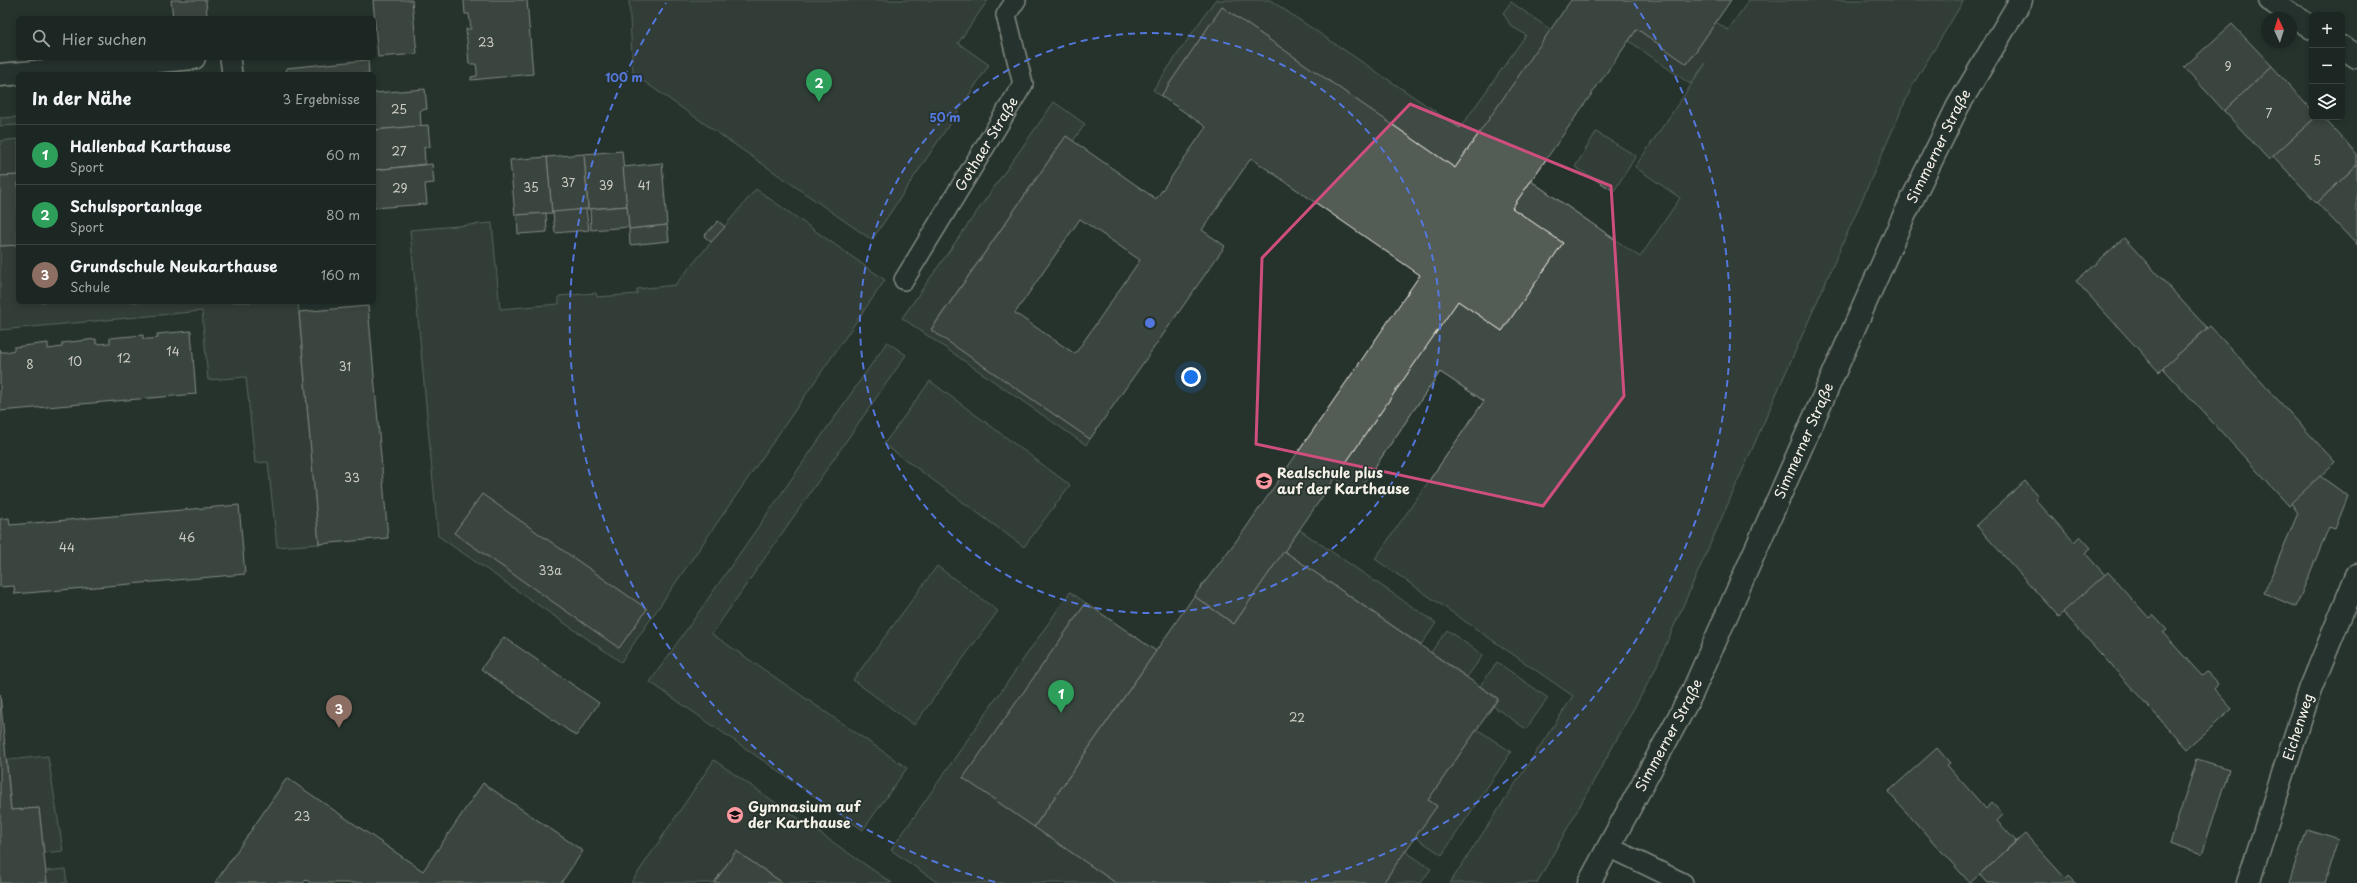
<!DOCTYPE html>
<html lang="de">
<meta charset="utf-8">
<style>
body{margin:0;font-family:"Playpen Sans",sans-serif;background:#29322f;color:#f1f3f6}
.controls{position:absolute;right:12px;top:12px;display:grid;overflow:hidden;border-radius:6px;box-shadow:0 2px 6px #0003}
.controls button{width:36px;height:36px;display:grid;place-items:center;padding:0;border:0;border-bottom:1px solid #3a4340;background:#1c2622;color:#f1f3f6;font:20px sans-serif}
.compass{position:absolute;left:2261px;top:12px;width:36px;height:36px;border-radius:50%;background:#1c2622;box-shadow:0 2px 6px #0003;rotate:356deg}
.you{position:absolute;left:1191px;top:377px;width:14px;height:14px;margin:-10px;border:3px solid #fff;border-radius:50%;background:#1a73e8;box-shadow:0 0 0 6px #1a73e833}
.badge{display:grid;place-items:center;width:26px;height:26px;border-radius:50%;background:#0b8043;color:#fff;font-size:13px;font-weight:700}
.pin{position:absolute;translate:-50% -33px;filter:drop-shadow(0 1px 2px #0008)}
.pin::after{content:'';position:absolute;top:21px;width:14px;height:12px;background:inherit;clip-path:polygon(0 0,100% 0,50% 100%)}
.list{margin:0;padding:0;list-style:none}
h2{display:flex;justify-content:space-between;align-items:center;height:52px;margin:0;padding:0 16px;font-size:17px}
h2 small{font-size:13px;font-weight:400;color:#a0a5a5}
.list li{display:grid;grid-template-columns:26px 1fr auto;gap:12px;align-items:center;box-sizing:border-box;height:60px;padding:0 16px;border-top:1px solid #3a4340}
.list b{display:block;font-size:15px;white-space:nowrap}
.list p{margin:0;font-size:13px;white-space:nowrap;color:#a0a5a5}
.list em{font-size:13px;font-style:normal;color:#a0a5a5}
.icon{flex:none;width:22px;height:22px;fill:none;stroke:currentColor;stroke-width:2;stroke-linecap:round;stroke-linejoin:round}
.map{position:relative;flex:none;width:2357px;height:883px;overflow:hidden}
.search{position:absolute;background:#1c2622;box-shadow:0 2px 6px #0003;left:16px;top:16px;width:360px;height:44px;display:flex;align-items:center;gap:10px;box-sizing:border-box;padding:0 14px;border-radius:6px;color:#a0a5a5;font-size:15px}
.panel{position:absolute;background:#1c2622;box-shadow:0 2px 6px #0003;left:16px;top:72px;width:360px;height:232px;border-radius:6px}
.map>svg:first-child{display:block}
.green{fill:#414b45;stroke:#9a9e96}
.building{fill:#525c55;stroke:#f4f1e8;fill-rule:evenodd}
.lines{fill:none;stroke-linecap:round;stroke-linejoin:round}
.lane-casing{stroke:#f4f1e8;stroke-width:22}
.street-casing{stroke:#f4f1e8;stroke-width:25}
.secondary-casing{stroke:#f4f1e8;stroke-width:25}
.lane{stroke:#26332d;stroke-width:19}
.street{stroke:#26332d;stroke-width:22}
.secondary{stroke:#26332d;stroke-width:22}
.marked{fill:none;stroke:#ce4e7e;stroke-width:3;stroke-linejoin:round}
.ring{fill:none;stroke:#5377dc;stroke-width:2;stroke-dasharray:7 5}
.labels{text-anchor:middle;stroke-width:3.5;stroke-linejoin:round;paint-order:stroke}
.number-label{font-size:12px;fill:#ccccc3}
.street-label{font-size:14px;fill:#f4f1e8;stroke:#26332d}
.poi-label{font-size:14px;font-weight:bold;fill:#f4f1e8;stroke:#26332d;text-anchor:start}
.centre{fill:#5377dc;stroke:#26332d;stroke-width:2}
.ring-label{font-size:12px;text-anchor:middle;font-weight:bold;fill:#5377dc;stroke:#26332d;stroke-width:3.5;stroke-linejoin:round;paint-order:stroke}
</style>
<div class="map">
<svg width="2357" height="883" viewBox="0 0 2357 883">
<rect width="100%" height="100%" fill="#26332d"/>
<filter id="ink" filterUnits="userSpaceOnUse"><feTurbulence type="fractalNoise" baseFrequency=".025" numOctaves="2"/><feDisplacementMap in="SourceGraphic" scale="8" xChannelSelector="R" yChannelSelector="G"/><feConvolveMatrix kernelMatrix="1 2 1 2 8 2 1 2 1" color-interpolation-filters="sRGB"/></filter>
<g filter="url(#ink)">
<g class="green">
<path d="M 629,0 L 988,0 L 958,43 L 989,65 L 872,240 L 633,74 Z"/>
<path d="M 1215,0 L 1270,0 L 1460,128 L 1526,35 L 1511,26 L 1503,13 L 1511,2 L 1551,30 L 1455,168 L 1222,7 L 1161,96 L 1153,90 Z"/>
<path d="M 1749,0 L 1964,0 L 1912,86 L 1653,674 L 1537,883 L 1450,883 L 1573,696 L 1375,559 L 1484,401 L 1440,372 L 1357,493 L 1335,478 L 1458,301 L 1502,331 L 1563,243 L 1512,208 L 1531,181 L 1640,257 L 1680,198 L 1635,167 L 1706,63 L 1690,84 L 1629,41 L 1637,29 L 1687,64 L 1716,22 L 1728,30 Z"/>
<path d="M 1054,102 L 1085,124 L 1073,141 L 1066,136 L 931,329 L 1090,439 L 1086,445 L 902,318 Z"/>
<path d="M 18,117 L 18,125 L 0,126 L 0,118 Z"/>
<path d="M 1596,132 L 1636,156 L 1614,191 L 1575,167 Z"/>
<path d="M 18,139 L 18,175 L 0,176 L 0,141 Z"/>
<path d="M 756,189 L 885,280 L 621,662 L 438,536 L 410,230 L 492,223 L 500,309 L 559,304 L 559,296 L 596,293 L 597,297 L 637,294 L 637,289 L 675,285 Z"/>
<path d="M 18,245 L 18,302 L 298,302 L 319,544 L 277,547 L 268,462 L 255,463 L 246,377 L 208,380 L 202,311 L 0,330 L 0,246 Z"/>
<path d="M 887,342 L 906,355 L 712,634 L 907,768 L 863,830 L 650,682 Z"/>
<path d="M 930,381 L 1070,485 L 1024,547 L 884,444 Z"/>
<path d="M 1300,530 L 1436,623 L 1421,645 L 1284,551 Z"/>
<path d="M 937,566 L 998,611 L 914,725 L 853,680 Z"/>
<path d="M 1070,592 L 1086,603 L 964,778 L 1116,883 L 938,883 L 891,850 Z"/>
<path d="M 1447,630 L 1483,655 L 1467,677 L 1431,652 Z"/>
<path d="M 1497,662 L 1548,698 L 1526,729 L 1493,706 L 1498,698 L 1480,686 Z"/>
<path d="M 1477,729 L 1511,752 L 1442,855 L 1415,837 L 1437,806 L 1428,800 Z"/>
<path d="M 48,756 L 63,851 L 44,853 L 39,808 L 11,810 L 7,760 Z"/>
<path d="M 714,760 L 873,870 L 892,883 L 783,883 L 736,851 L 714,883 L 631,883 Z"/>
<path d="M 1405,851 L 1431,869 L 1421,883 L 1383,883 Z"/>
<path d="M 65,869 L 67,883 L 47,883 L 45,871 Z"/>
</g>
<g class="building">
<path d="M 171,0 L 206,0 L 207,18 L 173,18 Z"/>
<path d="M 373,0 L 412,0 L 417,54 L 378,57 Z"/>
<path d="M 464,0 L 527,0 L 533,74 L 471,80 L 471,77 L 477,76 L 477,71 L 476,64 L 469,64 L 466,29 L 471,29 L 469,14 L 465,14 Z"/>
<path d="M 1571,0 L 1731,0 L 1687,64 L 1637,29 L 1512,208 L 1563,243 L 1502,331 L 1458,301 L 1234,624 L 1194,596 L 1243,532 L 1420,275 L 1251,158 L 1202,230 L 1225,246 L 1090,439 L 931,330 L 1066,136 L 1156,199 L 1206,127 L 1161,96 L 1222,7 L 1455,168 ZM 1080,219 L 1140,260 L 1075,354 L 1015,313 Z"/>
<path d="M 2232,24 L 2272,66 L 2224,111 L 2184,67 Z"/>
<path d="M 368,60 L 369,74 L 287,74 L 286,68 Z"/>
<path d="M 2272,66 L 2312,111 L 2312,117 L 2316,117 L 2269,160 L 2224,111 Z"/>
<path d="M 425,89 L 427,109 L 420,110 L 421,126 L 374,130 L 374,93 Z"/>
<path d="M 2316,117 L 2323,117 L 2357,154 L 2357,165 L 2317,203 L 2273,156 Z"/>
<path d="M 428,125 L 430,147 L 424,147 L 425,164 L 374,170 L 374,130 Z"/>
<path d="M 622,151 L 627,206 L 588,209 L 584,154 Z"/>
<path d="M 584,154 L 588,209 L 552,213 L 547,157 Z"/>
<path d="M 547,157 L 552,213 L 515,215 L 510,160 Z"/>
<path d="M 662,163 L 667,225 L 629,229 L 623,167 Z"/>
<path d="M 432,164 L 434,183 L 425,184 L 427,204 L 374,208 L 374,170 Z"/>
<path d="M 2357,165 L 2357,245 L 2317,203 Z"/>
<path d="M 18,175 L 18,245 L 0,246 L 0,176 Z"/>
<path d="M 627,206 L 629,227 L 591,230 L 590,209 Z"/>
<path d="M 586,209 L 589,230 L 555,233 L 553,212 Z"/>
<path d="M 546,213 L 547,232 L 518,234 L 517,215 Z"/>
<path d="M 718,221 L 725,227 L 711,242 L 704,236 Z"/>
<path d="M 667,225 L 669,241 L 630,245 L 629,229 Z"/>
<path d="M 2124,238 L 2207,328 L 2159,372 L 2076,281 Z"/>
<path d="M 368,306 L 388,538 L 319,544 L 299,312 Z"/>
<path d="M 2210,326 L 2335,462 L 2289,506 L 2163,368 Z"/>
<path d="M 191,331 L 196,394 L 0,411 L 0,349 L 1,352 L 7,352 L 14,350 L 14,347 L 48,343 L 48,349 L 62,347 L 62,343 L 96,339 L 96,344 L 110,343 L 110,338 L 143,335 L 143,339 L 151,339 L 158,338 L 157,334 Z"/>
<path d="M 2320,476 L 2348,496 L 2335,529 L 2329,527 L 2296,607 L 2264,593 L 2298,513 L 2291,503 Z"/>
<path d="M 2025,481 L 2038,496 L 2035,499 L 2074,542 L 2080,536 L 2091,548 L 2085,553 L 2105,575 L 2059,617 L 1976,525 Z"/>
<path d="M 482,494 L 647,609 L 619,648 L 454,533 Z"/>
<path d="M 239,505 L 245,574 L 15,594 L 14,586 L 0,587 L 0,519 L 9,518 L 10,525 Z"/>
<path d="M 1284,551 L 1498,699 L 1428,800 L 1437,806 L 1383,883 L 1116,883 L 1034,827 L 1194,596 L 1234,624 Z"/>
<path d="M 2108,572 L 2149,618 L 2153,615 L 2167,630 L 2163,633 L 2202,676 L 2207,672 L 2218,684 L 2214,689 L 2232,709 L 2187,749 L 2063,612 Z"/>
<path d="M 1086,603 L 1156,651 L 1034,827 L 963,778 Z"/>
<path d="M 504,637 L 599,703 L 576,736 L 481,669 Z"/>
<path d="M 0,694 L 11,810 L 39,808 L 47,883 L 0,883 Z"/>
<path d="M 1937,748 L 1950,763 L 1947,765 L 1986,809 L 1992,803 L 2003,815 L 1997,821 L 2016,841 L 1970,883 L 1888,792 Z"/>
<path d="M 2197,759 L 2229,769 L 2202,854 L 2170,843 Z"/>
<path d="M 287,778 L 423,871 L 483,783 L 583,851 L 561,883 L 311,883 L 306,880 L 303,883 L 215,883 Z"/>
<path d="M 2307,829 L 2338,839 L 2324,883 L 2289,883 Z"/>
<path d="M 2025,834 L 2066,879 L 2069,876 L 2076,883 L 1988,883 L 1980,874 Z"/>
<path d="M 736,851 L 739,853 L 783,883 L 714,883 Z"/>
</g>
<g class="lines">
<g class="lane-casing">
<g id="lane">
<path d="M 230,58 L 232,74"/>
<path id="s1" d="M 904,280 L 1023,84 L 1006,15 L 1016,0"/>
<path d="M 1609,847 L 1683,883"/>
</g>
</g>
<g class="street-casing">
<g id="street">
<path d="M 2270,0 L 2312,28"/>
<path d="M 2342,47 L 2357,57"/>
<path d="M 0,75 L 194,58"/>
<path id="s2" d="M 2248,883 L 2310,690 L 2357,575"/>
</g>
</g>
<g class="secondary-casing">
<g id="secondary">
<path id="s3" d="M 1589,883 L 1692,693 L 1902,220 L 1958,106 L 2021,0"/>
</g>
</g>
<use href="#lane" class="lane"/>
<use href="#street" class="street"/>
<use href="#secondary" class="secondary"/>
</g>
</g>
<path d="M0 0H2357V883H0ZM 1410,104 L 1611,186 L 1624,396 L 1543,506 L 1256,444 L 1262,258 Z" fill="#26332d" fill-opacity=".55" fill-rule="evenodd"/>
<path class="marked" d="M 1410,104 L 1611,186 L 1624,396 L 1543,506 L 1256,444 L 1262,258 Z"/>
<g class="ring">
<circle cx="1150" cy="323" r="290"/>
<path d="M995 882A580 580 0 0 1 666 3M1634 3A580 580 0 0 1 1305 882"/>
</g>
<defs>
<g id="school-disc" transform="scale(0.9)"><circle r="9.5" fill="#ff9aa2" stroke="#26332d"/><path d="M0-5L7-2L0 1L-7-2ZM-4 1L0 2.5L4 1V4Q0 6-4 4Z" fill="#111"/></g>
</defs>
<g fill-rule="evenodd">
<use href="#school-disc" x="1264" y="481"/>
<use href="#school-disc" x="735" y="815"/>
</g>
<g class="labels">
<g class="number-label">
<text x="486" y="47">23</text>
<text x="2228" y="71">9</text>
<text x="399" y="114">25</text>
<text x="2269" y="118">7</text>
<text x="399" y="156">27</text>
<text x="2317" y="165">5</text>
<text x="568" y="187">37</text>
<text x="606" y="190">39</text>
<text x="644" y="190">41</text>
<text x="531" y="192">35</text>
<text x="400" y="193">29</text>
<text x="173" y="356">14</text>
<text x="124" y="363">12</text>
<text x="75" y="366">10</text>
<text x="30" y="369">8</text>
<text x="345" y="371">31</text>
<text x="352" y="482">33</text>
<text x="187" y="542">46</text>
<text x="67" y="552">44</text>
<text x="550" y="575">33a</text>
<text x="1297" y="722">22</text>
<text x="302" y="821">23</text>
</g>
<g class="street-label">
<text dy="5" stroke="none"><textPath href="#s1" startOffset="159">Gothaer Straße</textPath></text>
<text dy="5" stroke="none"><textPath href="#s3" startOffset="816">Simmerner Straße</textPath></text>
<text dy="5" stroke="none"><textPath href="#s3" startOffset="492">Simmerner Straße</textPath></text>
<text dy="5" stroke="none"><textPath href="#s2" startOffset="164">Eichenweg</textPath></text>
<text dy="5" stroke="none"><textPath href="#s3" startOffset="168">Simmerner Straße</textPath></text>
</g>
<g class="poi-label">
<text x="1277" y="478">Realschule plus<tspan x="1277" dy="16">auf der Karthause</tspan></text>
<text x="748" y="812">Gymnasium auf<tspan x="748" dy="16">der Karthause</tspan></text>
</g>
</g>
<circle cx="1150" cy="323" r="6" class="centre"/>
<g class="ring-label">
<text x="624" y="82">100 m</text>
<text x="945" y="122">50 m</text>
</g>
</svg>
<div class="controls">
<button>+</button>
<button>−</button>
<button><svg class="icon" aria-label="layers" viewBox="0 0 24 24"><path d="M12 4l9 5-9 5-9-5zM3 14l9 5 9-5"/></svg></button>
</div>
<svg class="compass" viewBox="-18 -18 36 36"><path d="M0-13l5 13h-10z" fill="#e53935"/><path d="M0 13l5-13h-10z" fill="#a0a5a5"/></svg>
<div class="you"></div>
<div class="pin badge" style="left:1061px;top:713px;background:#2e9e5b">1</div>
<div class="pin badge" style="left:819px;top:102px;background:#2e9e5b">2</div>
<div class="pin badge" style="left:339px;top:728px;background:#8d6e63">3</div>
<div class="search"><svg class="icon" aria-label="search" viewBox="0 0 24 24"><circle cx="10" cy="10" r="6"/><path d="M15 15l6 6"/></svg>Hier suchen</div>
<section class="panel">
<h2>In der Nähe<small>3 Ergebnisse</small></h2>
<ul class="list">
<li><span class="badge" style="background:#2e9e5b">1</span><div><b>Hallenbad Karthause</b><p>Sport</p></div><em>60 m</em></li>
<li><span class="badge" style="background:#2e9e5b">2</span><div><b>Schulsportanlage</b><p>Sport</p></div><em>80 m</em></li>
<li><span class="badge" style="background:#8d6e63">3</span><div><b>Grundschule Neukarthause</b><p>Schule</p></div><em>160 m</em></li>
</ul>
</section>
</div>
